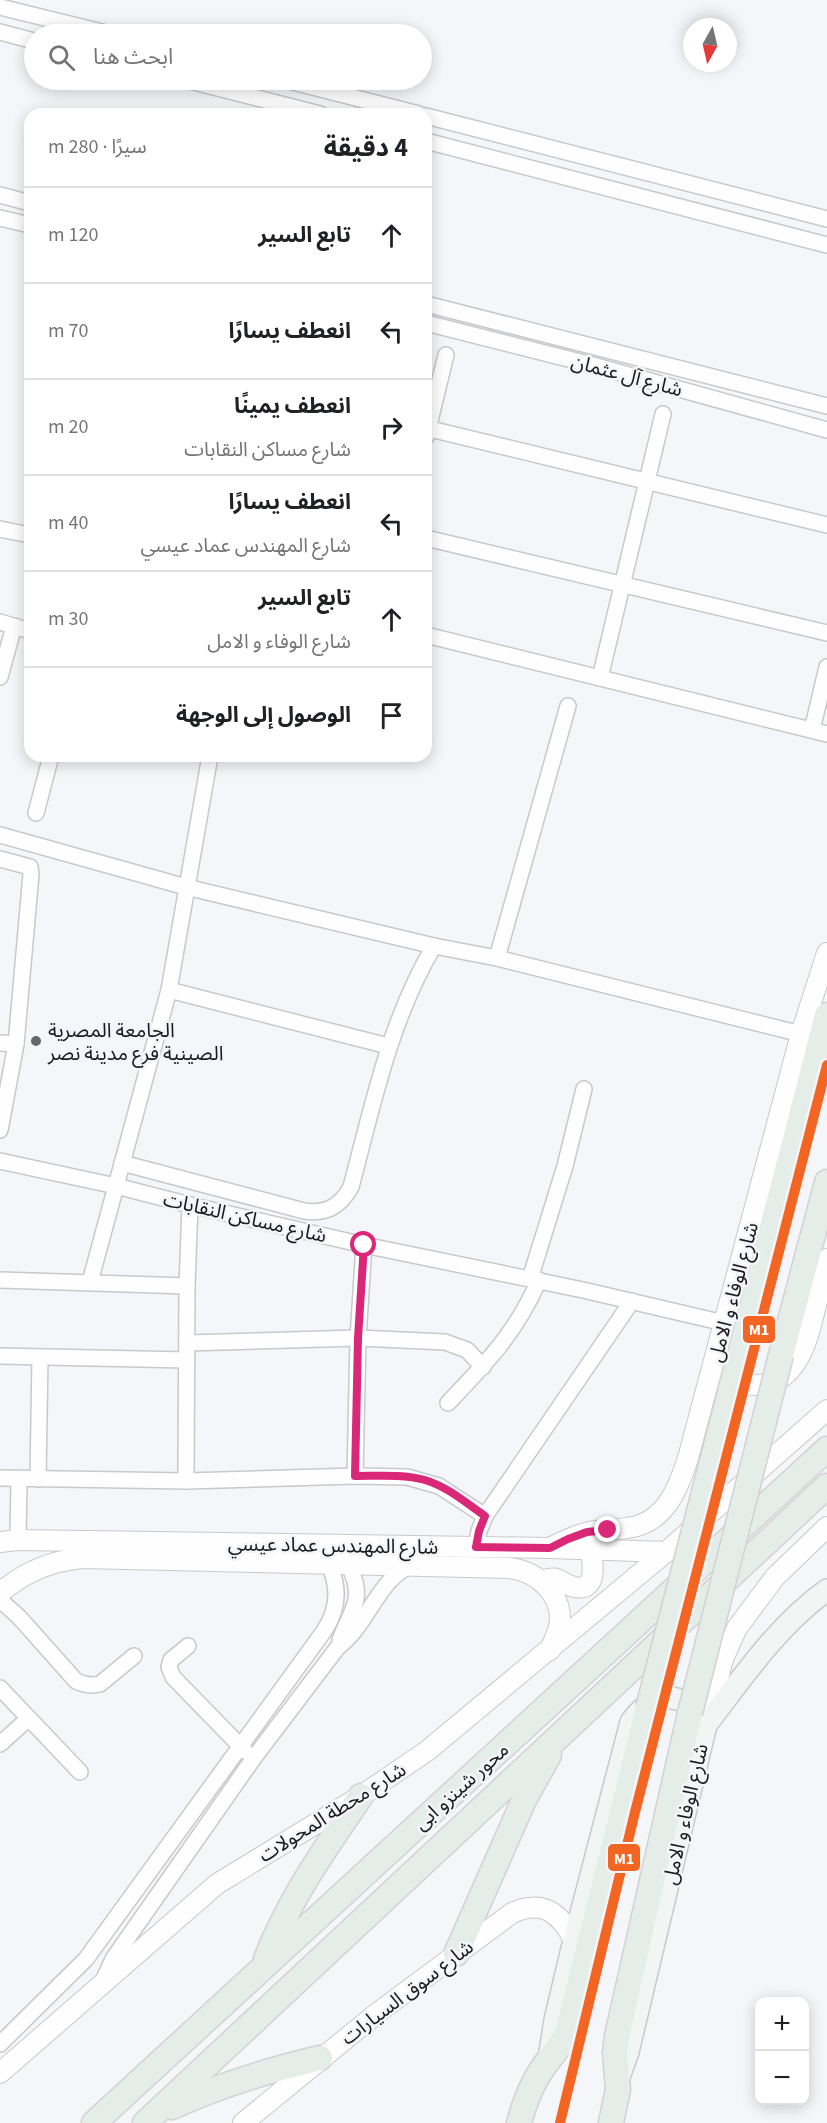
<!DOCTYPE html>
<html lang="ar">
<meta charset="utf-8">
<style>
body{margin:0;font-family:"Source Sans 3","Noto Sans Arabic",sans-serif;background:#f2f2f2;color:#202124;direction:rtl}
.controls{position:absolute;right:18px;bottom:18px;display:grid;overflow:hidden;border-radius:12px;box-shadow:0 3px 15px #0003}
.controls button{width:54px;height:54px;display:grid;place-items:center;padding:0;border:0;border-bottom:2px solid #e0e0e0;background:#fff;color:#202124;font:30px sans-serif}
.compass{position:absolute;left:683px;top:18px;width:54px;height:54px;border-radius:50%;background:#fff;box-shadow:0 3px 15px #0003;rotate:188deg}
.stop{position:absolute;width:18px;height:18px;margin:-14px;border:4px solid #db2777;border-radius:50%;background:#fff}
.stop.end{background:#db2777;border-color:#fff;box-shadow:0 2px 6px #0008}
.list{margin:0;padding:0;list-style:none}
h2{display:flex;justify-content:space-between;align-items:center;height:78px;margin:0;padding:0 24px;font-size:26px}
h2 small{font-size:20px;font-weight:400;color:#757577}
.list li{display:grid;grid-template-columns:39px 1fr auto;gap:18px;align-items:center;box-sizing:border-box;height:96px;padding:0 24px;border-top:2px solid #e0e0e0}
.list b{display:block;font-size:22px;white-space:nowrap}
.list p{margin:0;font-size:20px;white-space:nowrap;color:#757577}
.list em{font-size:20px;font-style:normal;color:#757577}
.icon{flex:none;width:33px;height:33px;fill:none;stroke:currentColor;stroke-width:2;stroke-linecap:round;stroke-linejoin:round}
.map{position:relative;flex:none;width:827px;height:2123px;overflow:hidden;direction:ltr}
.search{position:absolute;background:#fff;box-shadow:0 3px 15px #0003;left:24px;top:24px;width:408px;height:66px;display:flex;align-items:center;gap:15px;box-sizing:border-box;padding:0 21px;border-radius:33px;color:#757577;font-size:22px}
.panel{position:absolute;background:#fff;box-shadow:0 3px 15px #0003;left:24px;top:108px;width:408px;height:654px;border-radius:18px;direction:rtl}
.map>svg:first-child{display:block}
.lines{fill:none;stroke-linecap:round;stroke-linejoin:round}
.minor-casing{stroke:#c8c9cb;stroke-width:18}
.tertiary-casing{stroke:#c8c9cb;stroke-width:22}
.secondary-casing{stroke:#c8c9cb;stroke-width:24}
.primary-casing{stroke:#d2d2d4;stroke-width:27}
.minor{stroke:#fefefe;stroke-width:15}
.tertiary{stroke:#fefefe;stroke-width:20}
.secondary{stroke:#f1f5f3;stroke-width:21}
.primary{stroke:#e4ede7;stroke-width:24}
.primary-bridge-casing{stroke:#d2d2d4;stroke-width:27;stroke-linecap:butt}
.primary-bridge{stroke:#e4ede7;stroke-width:24}
.metro-1-casing{stroke:#f4f5fa;stroke-width:15}
.metro-1{stroke:#f26522;stroke-width:10}
.route{stroke:#db2777;stroke-width:8}
.poi-dot{fill:#676769;stroke:#f4f5fa;stroke-width:2}
.labels{text-anchor:middle;stroke-width:5;stroke-linejoin:round;paint-order:stroke}
.street-label{font-size:20px;fill:#1a1a1c;stroke:#f4f5fa}
.poi-label{font-size:20px;fill:#1a1a1c;stroke:#f4f5fa;text-anchor:start}
.line-badge{stroke:#f4f5fa;stroke-width:2}
.badge-label{font-size:16px;text-anchor:middle;font-weight:bold;fill:#fff}
</style>
<div class="map">
<svg width="827" height="2123" viewBox="0 0 827 2123">
<rect width="100%" height="100%" fill="#f5f6f9"/>
<g class="lines">
<g class="minor-casing">
<g id="minor">
<path d="M 0,7 L 110,34"/>
<path d="M 0,32 L 34,41"/>
<path d="M 186,80 L 320,114"/>
<path d="M 285,80 L 419,114"/>
<path d="M 426,116 L 827,219"/>
<path d="M 426,141 L 827,245"/>
<path d="M 0,195 L 30,203"/>
<path d="M 0,218 L 30,225"/>
<path d="M 426,304 L 827,406"/>
<path d="M 426,323 L 596,366 L 827,430"/>
<path d="M 426,428 L 827,525"/>
<path d="M 426,437 L 446,355"/>
<path d="M 0,529 L 30,535"/>
<path d="M 426,538 L 827,633"/>
<path d="M 0,622 L 30,631"/>
<path d="M 426,635 L 827,734"/>
<path d="M 0,677 L 14,626"/>
<path d="M 600,678 L 663,414"/>
<path d="M 812,730 L 827,667"/>
<path d="M 36,813 L 51,756"/>
<path d="M 0,835 L 186,887 L 434,946 L 497,958 L 801,1034"/>
<path d="M 0,859 L 30,867 L 31,874 L 16,1044 L 0,1130"/>
<path d="M 497,958 L 568,706"/>
<path d="M 169,990 L 388,1046"/>
<path d="M 0,1043 L 16,1044"/>
<path d="M 0,1161 L 116,1186 L 190,1205 L 364,1245 L 583,1290 L 724,1323"/>
<path d="M 122,1163 L 304,1211 C 326,1214 340,1207 351,1187 C 373,1104 390,1020 434,946"/>
<path d="M 530,1279 L 565,1166 L 584,1089"/>
<path d="M 0,1280 L 187,1286"/>
<path d="M 90,1282 L 169,990 L 210,756"/>
<path d="M 187,1343 L 358,1338 L 445,1342 L 467,1350 L 483,1367"/>
<path d="M 0,1356 L 187,1360"/>
<path d="M 448,1403 C 487,1362 516,1333 539,1280"/>
<path d="M 355,1476 L 358,1338 L 364,1245"/>
<path d="M 0,1478 L 186,1481 L 355,1476 L 407,1477 L 439,1486 L 485,1516"/>
<path d="M 38,1479 L 40,1358"/>
<path d="M 186,1481 L 187,1286 L 190,1205"/>
<path d="M 18,1540 L 19,1479"/>
<path d="M 476,1547 L 479,1531 L 485,1516 L 632,1301"/>
<path d="M 0,1600 L 19,1617 L 76,1681 C 84,1685 91,1686 100,1684 L 134,1656"/>
<path d="M 340,1640 C 352,1608 366,1599 348,1564"/>
<path d="M 188,1646 L 171,1660 L 169,1667 L 173,1677 L 245,1751"/>
<path d="M 0,1688 L 80,1772"/>
<path d="M 0,1744 L 28,1719"/>
<path d="M 102,1983 L 113,1959 L 253,1759 L 338,1647 C 366,1628 380,1576 411,1566"/>
<path d="M 0,2044 L 86,1959 L 324,1631 C 338,1610 340,1588 329,1565"/>
</g>
</g>
<g class="tertiary-casing">
<g id="tertiary">
<path d="M 825,1294 L 821,1284 L 827,1259"/>
<path d="M 721,1372 C 730,1381 742,1385 755,1385 C 806,1385 811,1320 821,1284"/>
<path d="M 0,1542 L 18,1540 L 550,1548 L 666,1552"/>
<path d="M 550,1548 C 562,1542 575,1535 589,1532 C 601,1530 614,1530 627,1528 C 664,1524 678,1490 688,1458 L 801,1034 L 827,953"/>
<path d="M 542,1581 C 559,1574 559,1583 574,1587 C 598,1592 593,1564 591,1551"/>
<path d="M 0,1593 C 24,1572 50,1561 82,1558 L 509,1568 C 538,1571 565,1596 559,1627 C 557,1635 553,1643 550,1650"/>
<path d="M 707,1723 L 723,1659 L 737,1628 L 775,1577 L 827,1527"/>
<path d="M 0,2073 L 217,1884 L 361,1796 L 427,1751 L 666,1552 L 827,1410"/>
<path d="M 243,2123 L 376,2014 L 512,1913 C 543,1899 560,1913 574,1940"/>
</g>
</g>
<g class="secondary-casing">
<g id="secondary">
<path d="M 706,1725 C 743,1677 777,1626 827,1590"/>
<path d="M 549,2058 L 555,2020 L 574,1940 L 631,1722 C 654,1689 687,1690 706,1725 L 628,2052 L 618,2080"/>
</g>
</g>
<g class="primary-casing">
<g id="primary">
<path d="M 742,1346 L 827,1015"/>
<path d="M 781,1355 L 827,1182"/>
<path d="M 456,1954 L 524,1800 L 549,1755"/>
<path d="M 266,1959 C 289,1899 325,1849 361,1796"/>
<path d="M 172,2107 C 220,2085 269,2070 320,2058"/>
<path d="M 94,2123 L 827,1449"/>
<path d="M 145,2123 L 827,1486"/>
<path d="M 519,2123 C 524,2104 531,2085 542,2069 C 550,2057 561,2047 567,2033 L 648,1708"/>
<path d="M 611,2123 L 618,2089 L 615,2053 L 617,2036 L 690,1713"/>
</g>
</g>
<use href="#minor" class="minor"/>
<use href="#tertiary" class="tertiary"/>
<use href="#secondary" class="secondary"/>
<use href="#primary" class="primary"/>
<g class="primary-bridge-casing">
<g id="primary-bridge">
<path d="M 648,1708 L 742,1346"/>
<path d="M 690,1713 L 781,1355"/>
</g>
</g>
<use href="#primary-bridge" class="primary-bridge"/>
<g class="metro-1-casing">
<path id="metro-1" d="M 560,2123 L 635,1812 L 827,1065"/>
</g>
<use href="#metro-1" class="metro-1"/>
</g>
<g class="lines">
<path class="route" d="M 364,1245 L 358,1338 L 355,1476 C 378,1476 403,1474 425,1480 C 448,1487 466,1503 485,1516 L 479,1531 L 476,1547 L 550,1548 L 568,1539 L 587,1532 L 608,1530"/>
</g>
<circle class="poi-dot" cx="36" cy="1041" r="6"/>
<g class="labels">
<g class="street-label">
<text transform="translate(627 375) rotate(15)" y="7">شارع آل عثمان</text>
<text transform="translate(245 1217) rotate(13)" y="7">شارع مساكن النقابات</text>
<text transform="translate(733 1292) rotate(-75)" y="7">شارع الوفاء و الامل</text>
<text transform="translate(333 1545) rotate(1)" y="7">شارع المهندس عماد عيسي</text>
<text transform="translate(461 1786) rotate(-42)" y="7">محور شينزو ابى</text>
<text transform="translate(332 1812) rotate(-32)" y="7">شارع محطة المحولات</text>
<text transform="translate(685 1814) rotate(-77)" y="7">شارع الوفاء و الامل</text>
<text transform="translate(407 1992) rotate(-37)" y="7">شارع سوق السيارات</text>
</g>
<g class="poi-label">
<text x="48" y="1037">الجامعة المصرية<tspan x="48" dy="23">الصينية فرع مدينة نصر</tspan></text>
</g>
</g>
<g class="line-badge">
<rect x="742" y="1315" width="34" height="29" rx="6" fill="#f26522"/>
<rect x="607" y="1843" width="34" height="29" rx="6" fill="#f26522"/>
</g>
<g class="badge-label">
<text x="759" y="1335">M1</text>
<text x="624" y="1864">M1</text>
</g>
</svg>
<div class="controls">
<button>+</button>
<button>−</button>
</div>
<svg class="compass" viewBox="-18 -18 36 36"><path d="M0-13l5 13h-10z" fill="#e53935"/><path d="M0 13l5-13h-10z" fill="#757577"/></svg>
<div class="stop" style="left:364px;top:1245px"></div>
<div class="stop end" style="left:608px;top:1530px"></div>
<div class="search"><svg class="icon" aria-label="search" viewBox="0 0 24 24"><circle cx="10" cy="10" r="6"/><path d="M15 15l6 6"/></svg>ابحث هنا</div>
<section class="panel">
<h2>4 دقيقة<small>سيرًا · 280 m</small></h2>
<ul class="list">
<li><svg class="icon" aria-label="ahead" viewBox="0 0 24 24"><path d="M12 20V5M6 11l6-6 6 6"/></svg><div><b>تابع السير</b></div><em>120 m</em></li>
<li><svg class="icon" aria-label="left" viewBox="0 0 24 24"><path d="M17 20v-9H6M10 6l-5 5 5 5"/></svg><div><b>انعطف يسارًا</b></div><em>70 m</em></li>
<li><svg class="icon" aria-label="right" viewBox="0 0 24 24"><path d="M7 20v-9h11M14 6l5 5-5 5"/></svg><div><b>انعطف يمينًا</b><p>شارع مساكن النقابات</p></div><em>20 m</em></li>
<li><svg class="icon" aria-label="left" viewBox="0 0 24 24"><path d="M17 20v-9H6M10 6l-5 5 5 5"/></svg><div><b>انعطف يسارًا</b><p>شارع المهندس عماد عيسي</p></div><em>40 m</em></li>
<li><svg class="icon" aria-label="ahead" viewBox="0 0 24 24"><path d="M12 20V5M6 11l6-6 6 6"/></svg><div><b>تابع السير</b><p>شارع الوفاء و الامل</p></div><em>30 m</em></li>
<li><svg class="icon" aria-label="arrive" viewBox="0 0 24 24"><path d="M6 21V4h12l-3 4 3 4H6"/></svg><div><b>الوصول إلى الوجهة</b></div></li>
</ul>
</section>
</div>
